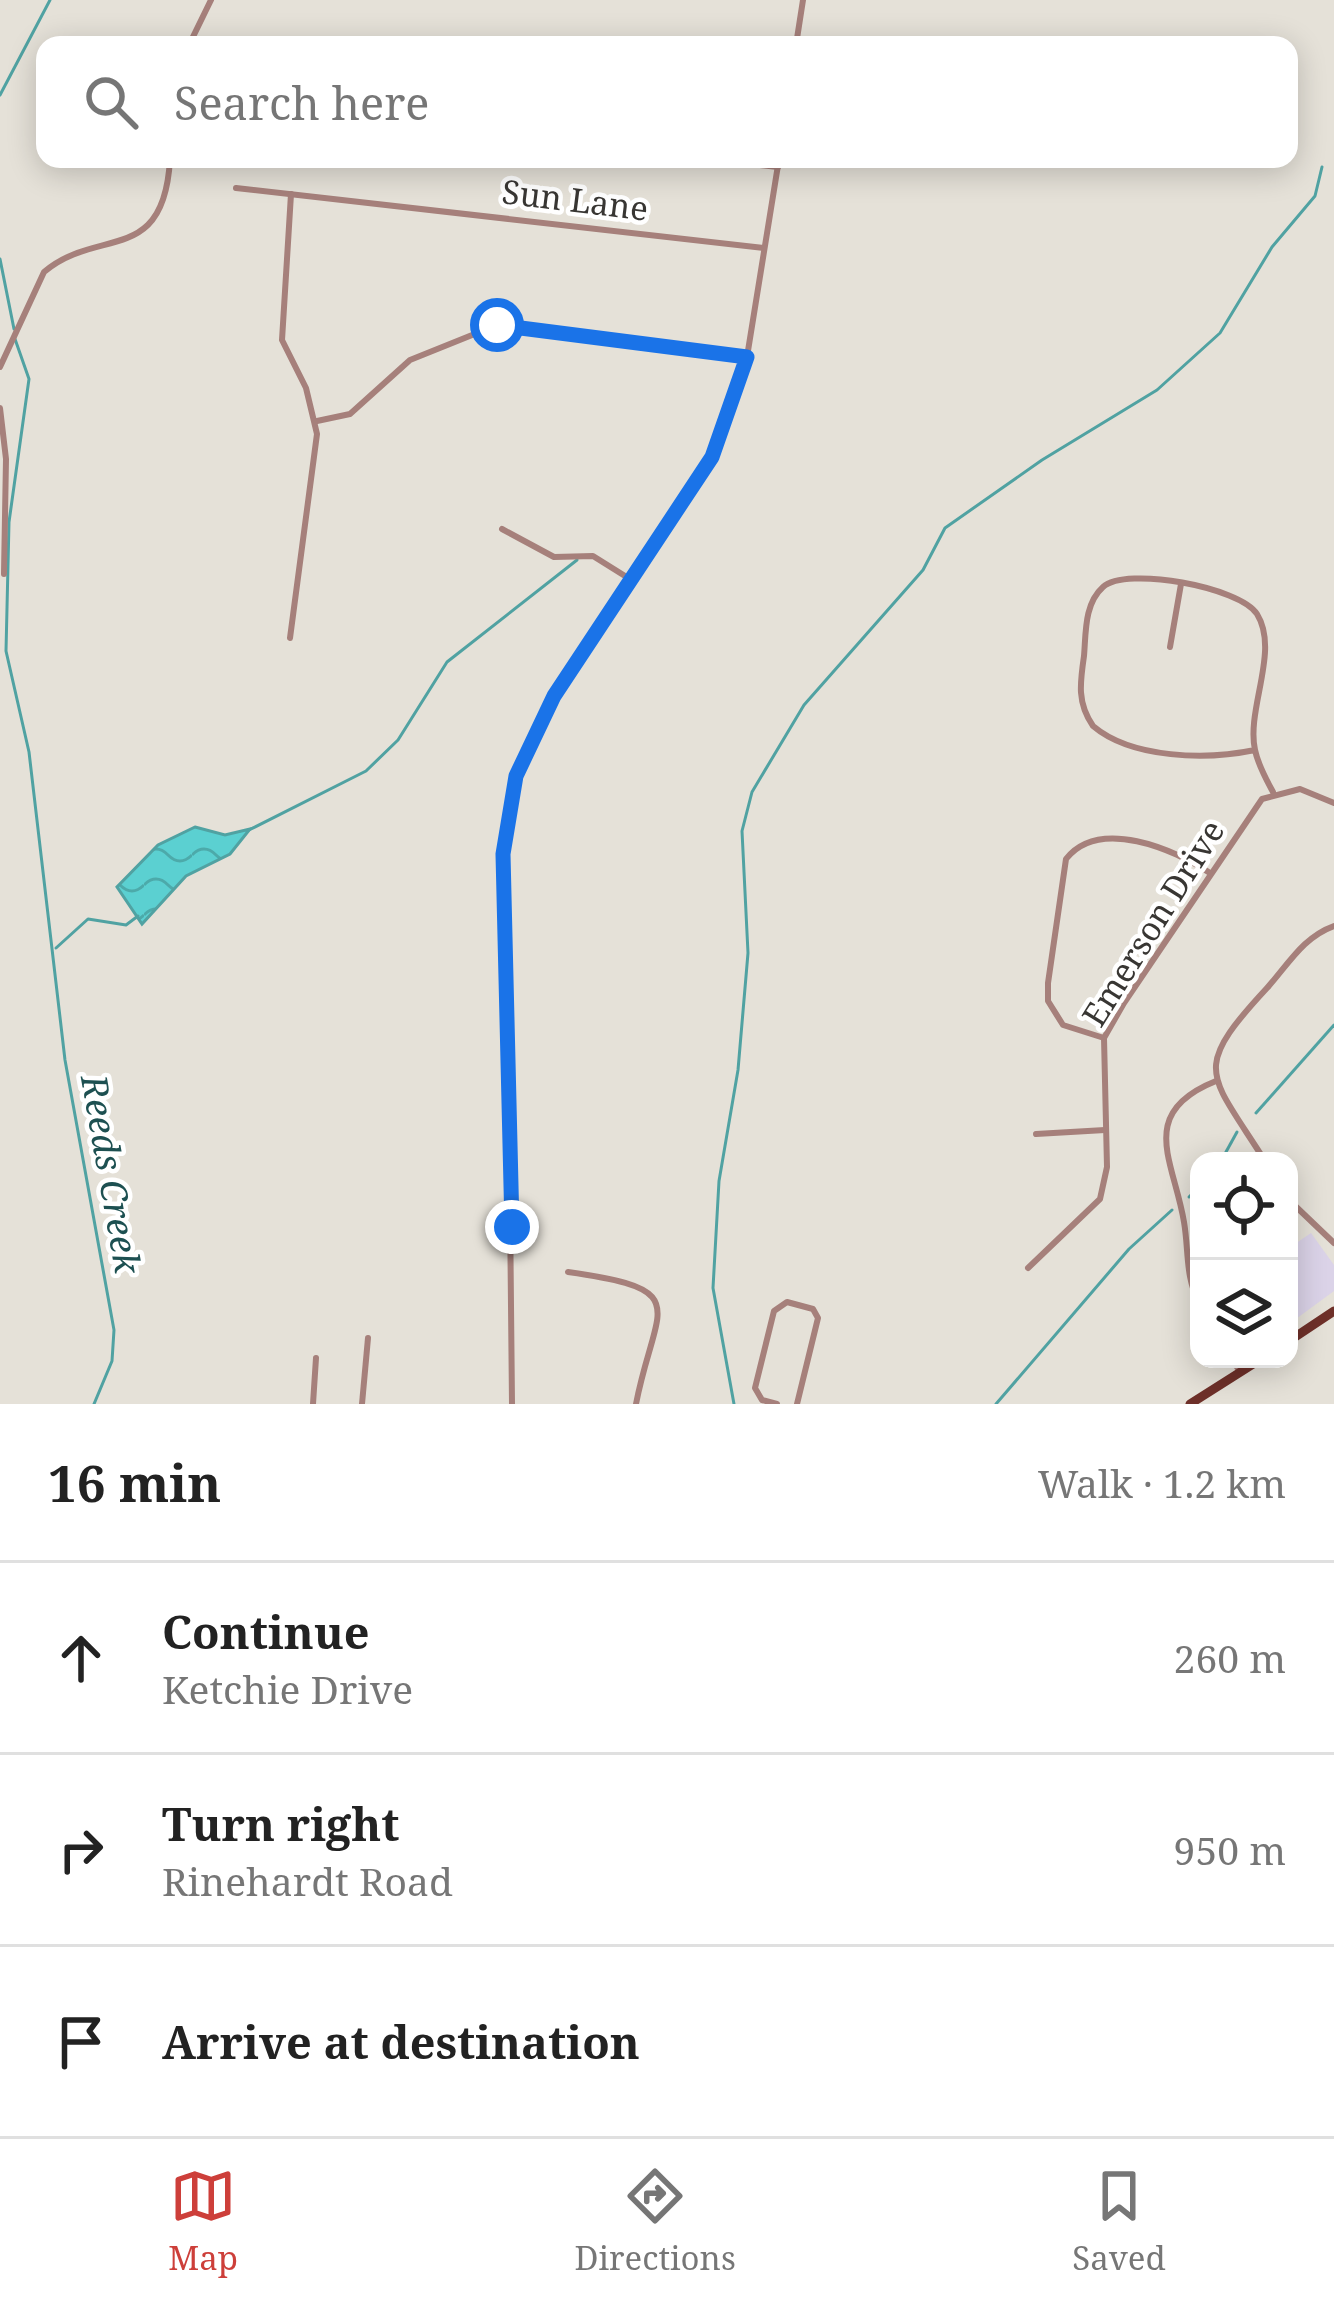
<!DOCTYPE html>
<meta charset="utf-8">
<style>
body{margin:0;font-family:"Noto Serif",serif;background:#f2f2f2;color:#222}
.controls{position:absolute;right:36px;bottom:36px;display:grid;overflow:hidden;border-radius:24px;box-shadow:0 6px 30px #0003}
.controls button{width:108px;height:108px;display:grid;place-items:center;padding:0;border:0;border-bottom:3px solid #e0e0e0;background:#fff;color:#222;font:60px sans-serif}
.stop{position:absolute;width:36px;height:36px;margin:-27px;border:9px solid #1a73e8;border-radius:50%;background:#fff}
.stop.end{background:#1a73e8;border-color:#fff;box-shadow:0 3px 12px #0008}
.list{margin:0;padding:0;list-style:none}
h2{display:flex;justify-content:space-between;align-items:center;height:156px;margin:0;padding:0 48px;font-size:51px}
h2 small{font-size:39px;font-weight:400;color:#767676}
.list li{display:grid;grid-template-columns:78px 1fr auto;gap:36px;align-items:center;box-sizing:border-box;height:192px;padding:0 48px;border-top:3px solid #e0e0e0}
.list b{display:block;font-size:45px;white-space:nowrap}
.list p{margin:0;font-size:39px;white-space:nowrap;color:#767676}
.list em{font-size:39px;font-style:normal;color:#767676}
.icon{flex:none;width:66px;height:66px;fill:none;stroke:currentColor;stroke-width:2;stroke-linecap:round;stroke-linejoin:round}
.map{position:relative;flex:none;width:1334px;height:1404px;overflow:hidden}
.search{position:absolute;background:#fff;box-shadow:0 6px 30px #0003;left:36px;right:36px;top:36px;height:132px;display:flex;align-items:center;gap:30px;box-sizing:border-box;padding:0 42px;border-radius:24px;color:#767676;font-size:45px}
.sheet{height:732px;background:#fff}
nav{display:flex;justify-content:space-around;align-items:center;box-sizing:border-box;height:168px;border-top:3px solid #e0e0e0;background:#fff;font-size:33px;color:#767676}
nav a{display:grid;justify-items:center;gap:6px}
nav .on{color:#cd3f3a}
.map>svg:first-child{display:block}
.commercial{fill:#dbd3e8}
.water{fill:url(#water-waves);stroke:#50a2a2;stroke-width:3}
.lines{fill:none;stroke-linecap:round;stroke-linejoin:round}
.stream{stroke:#50a2a2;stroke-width:3}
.minor{stroke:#a6807b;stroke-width:6}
.primary{stroke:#6e3029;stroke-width:9}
.route{stroke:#1a73e8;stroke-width:15}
.labels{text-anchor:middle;stroke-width:9;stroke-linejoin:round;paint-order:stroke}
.street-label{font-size:33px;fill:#383633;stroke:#fff}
.water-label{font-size:36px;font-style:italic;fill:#1d5051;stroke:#fff}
</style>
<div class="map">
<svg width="1334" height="1404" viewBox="0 0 1334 1404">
<defs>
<pattern id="water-waves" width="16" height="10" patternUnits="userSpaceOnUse" patternTransform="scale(3)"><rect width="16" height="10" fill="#5bd0d1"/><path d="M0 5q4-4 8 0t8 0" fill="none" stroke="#4caaaa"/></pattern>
</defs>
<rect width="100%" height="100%" fill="#e5e1d8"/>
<path class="commercial" d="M 1311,1233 L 1334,1265 L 1334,1291 L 1289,1324 L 1289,1248 Z"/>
<path class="water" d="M 195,827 L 225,835 L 250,829 L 230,854 L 186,876 L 142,924 L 117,887 L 158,845 Z"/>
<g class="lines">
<g class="stream">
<path d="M 0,95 L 50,0"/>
<path d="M 0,259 L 14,329"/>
<path d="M 15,339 L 29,379 L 9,522 L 6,651 L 29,752 L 65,1060 L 114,1330 L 112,1361 L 94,1404"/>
<path d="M 249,830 L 366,771 L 398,740 L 447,662 L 577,560"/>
<path d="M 56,948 L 88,919 L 126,925 L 138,916"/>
<path d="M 1256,1113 L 1334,1025"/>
<path d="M 1221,1161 L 1237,1132"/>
<path d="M 1189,1197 L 1199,1187"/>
<path d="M 734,1404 L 713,1288 L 719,1181 L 738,1070 L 748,953 L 742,831 L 752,792 L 804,705 L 923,570 L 945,528 L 1042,460 L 1157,390 L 1220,333 L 1272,247 L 1315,196 L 1322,167"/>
<path d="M 996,1404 L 1129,1249 L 1172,1210"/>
</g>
<g class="minor">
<path d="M 189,45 L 211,0"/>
<path d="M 796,45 L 803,0"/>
<path d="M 705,159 L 778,167"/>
<path d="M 236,188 L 764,248"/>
<path d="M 0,367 L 44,272 C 98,226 164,267 170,159"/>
<path d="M 0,408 L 6,459 L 4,574"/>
<path d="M 317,421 L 350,414 L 410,360 L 497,325 L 747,357"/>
<path d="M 502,529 L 554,557 L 593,556 L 633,581"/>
<path d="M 290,638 L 317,434 L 306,388 L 282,340 L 291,194"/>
<path d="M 1170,647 L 1181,584"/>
<path d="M 1255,750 C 1207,760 1132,759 1093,726 C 1077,703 1080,683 1084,656 C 1086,633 1084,604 1103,587 C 1126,566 1240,587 1257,614 C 1280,651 1246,709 1255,750 C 1258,765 1266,779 1273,792"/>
<path d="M 1104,1038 L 1063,1025 L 1048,1001 L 1048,983 L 1066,859 C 1099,817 1174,849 1210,873"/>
<path d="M 1036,1134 L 1105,1130"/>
<path d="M 1265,1161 C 1209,1072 1190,1071 1267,988 C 1288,965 1303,937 1334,926"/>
<path d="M 1289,1200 L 1334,1243"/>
<path d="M 1028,1268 L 1100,1199 L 1107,1167 L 1104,1038 L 1124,1003 L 1262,799 L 1300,789 L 1334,803"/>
<path d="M 568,1272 C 696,1290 655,1305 636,1404"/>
<path d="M 1199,1303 C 1185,1276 1189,1251 1184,1222 C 1174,1161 1136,1113 1216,1081"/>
<path d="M 1232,1359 L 1240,1372"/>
<path d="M 313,1404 L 316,1358"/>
<path d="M 362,1404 L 368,1338"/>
<path d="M 512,1404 L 506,813 L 530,740 L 554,696 L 721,437 L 747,357 L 779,159"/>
<path d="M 777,1404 L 762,1400 L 755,1388 L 774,1311 L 787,1302 L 813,1309 L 818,1318 L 797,1404"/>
</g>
<g class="primary">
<path d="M 1289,1341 L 1334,1311"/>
<path d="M 1190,1404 L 1261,1359"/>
</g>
</g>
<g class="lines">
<path class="route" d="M 497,325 L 747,357 L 712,457 L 554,696 L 516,776 L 503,854 L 512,1227"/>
</g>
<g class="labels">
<g class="street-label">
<text transform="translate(575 200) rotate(7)" y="12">Sun Lane</text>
<text transform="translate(1153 923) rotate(-58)" y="12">Emerson Drive</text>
</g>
<g class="water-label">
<text transform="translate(111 1174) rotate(80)" y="13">Reeds Creek</text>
</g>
</g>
</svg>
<div class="controls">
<button><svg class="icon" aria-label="locate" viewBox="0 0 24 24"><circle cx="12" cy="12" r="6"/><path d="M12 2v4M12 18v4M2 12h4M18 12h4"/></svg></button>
<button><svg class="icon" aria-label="layers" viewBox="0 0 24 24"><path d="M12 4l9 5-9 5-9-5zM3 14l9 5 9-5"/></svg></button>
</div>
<div class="stop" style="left:497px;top:325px"></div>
<div class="stop end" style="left:512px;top:1227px"></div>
<div class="search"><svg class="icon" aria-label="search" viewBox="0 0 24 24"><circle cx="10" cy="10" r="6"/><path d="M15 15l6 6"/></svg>Search here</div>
</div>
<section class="sheet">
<h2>16 min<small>Walk · 1.2 km</small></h2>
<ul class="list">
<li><svg class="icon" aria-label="ahead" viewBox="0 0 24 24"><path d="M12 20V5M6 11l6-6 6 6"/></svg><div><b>Continue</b><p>Ketchie Drive</p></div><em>260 m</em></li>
<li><svg class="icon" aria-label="right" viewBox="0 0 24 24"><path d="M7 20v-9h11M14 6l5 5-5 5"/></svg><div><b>Turn right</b><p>Rinehardt Road</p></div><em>950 m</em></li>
<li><svg class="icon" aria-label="arrive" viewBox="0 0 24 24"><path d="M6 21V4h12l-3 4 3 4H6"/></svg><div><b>Arrive at destination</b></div></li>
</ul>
</section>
<nav>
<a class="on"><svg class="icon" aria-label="map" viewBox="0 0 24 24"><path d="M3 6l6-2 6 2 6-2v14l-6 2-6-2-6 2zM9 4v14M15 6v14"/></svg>Map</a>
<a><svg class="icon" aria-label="directions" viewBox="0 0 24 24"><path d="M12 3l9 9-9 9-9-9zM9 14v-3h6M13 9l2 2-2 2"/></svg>Directions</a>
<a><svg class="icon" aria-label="saved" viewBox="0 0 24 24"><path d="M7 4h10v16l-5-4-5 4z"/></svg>Saved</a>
</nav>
